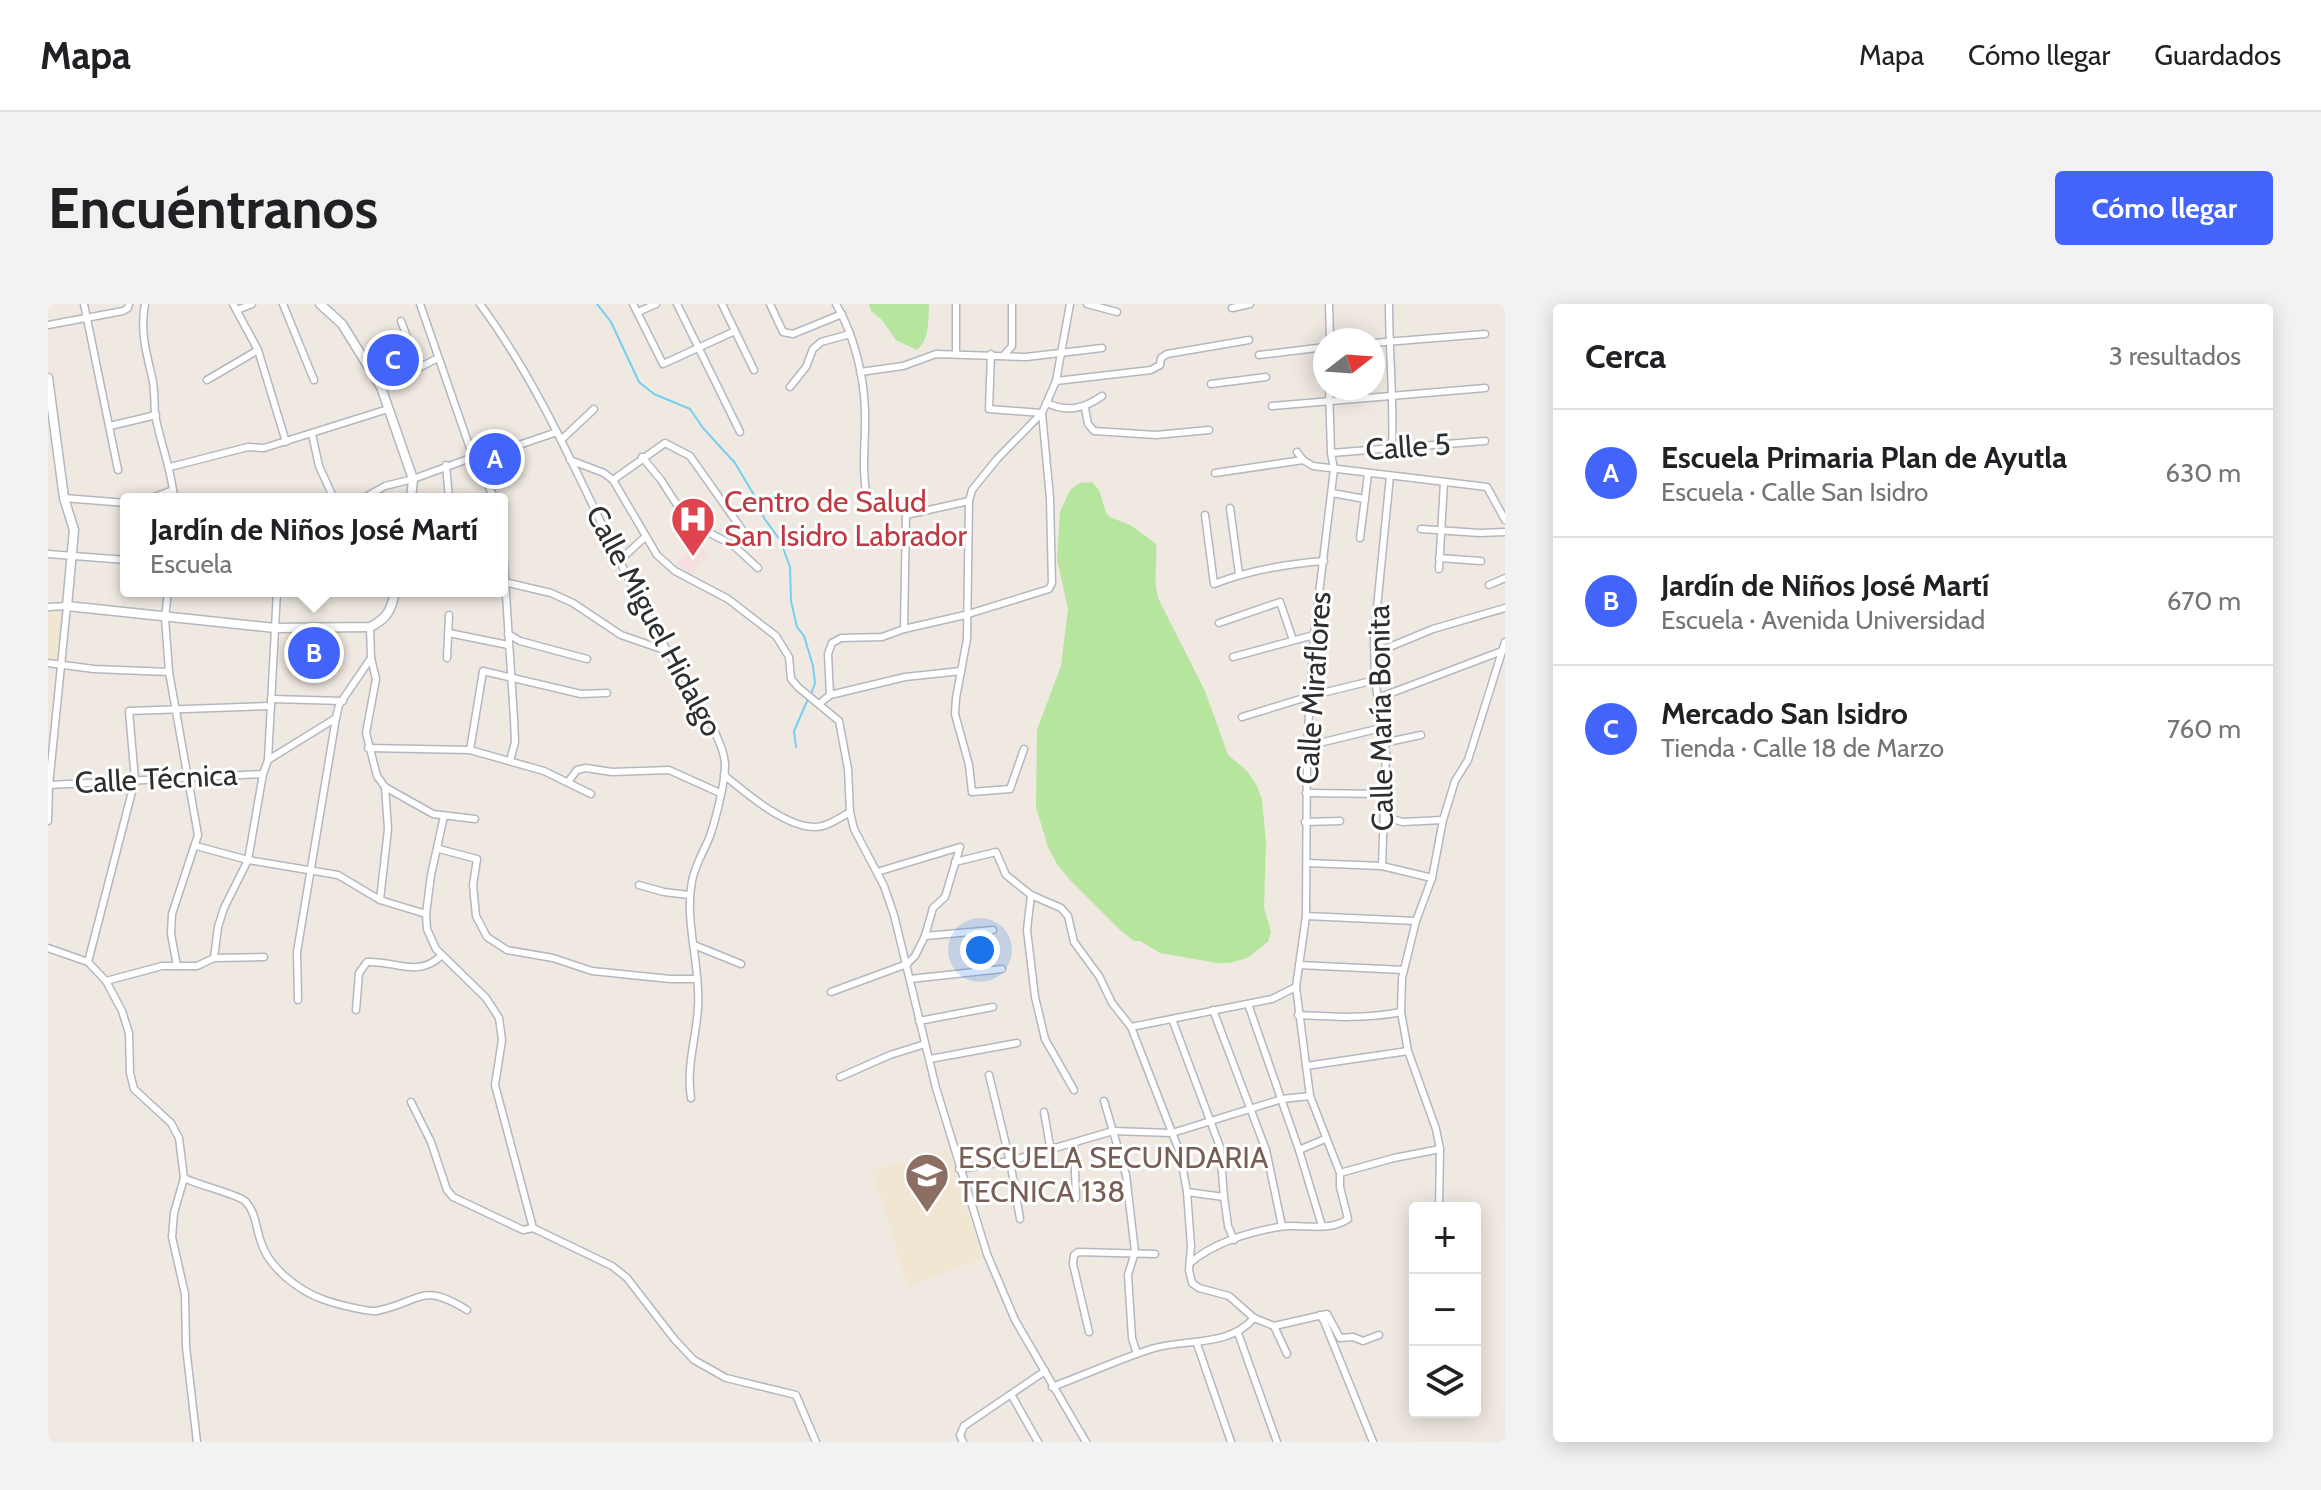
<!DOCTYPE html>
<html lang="es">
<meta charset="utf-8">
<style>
body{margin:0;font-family:Cabin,sans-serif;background:#f2f2f2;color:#202124}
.controls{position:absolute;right:24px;bottom:24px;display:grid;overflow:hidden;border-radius:8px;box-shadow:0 4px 20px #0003}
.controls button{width:72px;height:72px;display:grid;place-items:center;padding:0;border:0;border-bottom:2px solid #e0e0e0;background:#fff;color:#202124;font:40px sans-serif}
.compass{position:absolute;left:1265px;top:24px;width:72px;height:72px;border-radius:50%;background:#fff;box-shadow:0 4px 20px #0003;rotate:73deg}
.you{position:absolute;left:932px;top:646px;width:28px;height:28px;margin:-20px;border:6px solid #fff;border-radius:50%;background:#1a73e8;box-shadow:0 0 0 12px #1a73e833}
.badge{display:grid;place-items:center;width:52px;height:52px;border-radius:50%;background:#4264fb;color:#fff;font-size:26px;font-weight:700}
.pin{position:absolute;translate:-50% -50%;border:4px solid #fff;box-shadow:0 2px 8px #0006}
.popup{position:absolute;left:72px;top:189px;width:388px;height:104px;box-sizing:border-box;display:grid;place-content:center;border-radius:8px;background:#fff;filter:drop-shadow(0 2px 6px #0005);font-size:26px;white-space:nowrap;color:#757577}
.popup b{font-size:30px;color:#202124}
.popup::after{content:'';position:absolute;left:50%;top:100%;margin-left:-16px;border:16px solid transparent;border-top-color:#fff}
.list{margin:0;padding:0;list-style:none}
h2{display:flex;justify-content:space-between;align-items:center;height:104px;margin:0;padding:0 32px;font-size:34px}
h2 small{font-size:26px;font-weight:400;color:#757577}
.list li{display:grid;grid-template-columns:52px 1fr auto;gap:24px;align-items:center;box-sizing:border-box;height:128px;padding:0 32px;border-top:2px solid #e0e0e0}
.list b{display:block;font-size:30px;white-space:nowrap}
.list p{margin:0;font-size:26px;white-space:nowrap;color:#757577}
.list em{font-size:26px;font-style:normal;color:#757577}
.icon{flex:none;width:44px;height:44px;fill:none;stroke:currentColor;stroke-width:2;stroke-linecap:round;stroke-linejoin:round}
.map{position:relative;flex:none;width:1457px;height:1138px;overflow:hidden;border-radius:8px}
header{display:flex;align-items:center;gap:48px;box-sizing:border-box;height:112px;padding:0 40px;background:#fff;border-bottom:2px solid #e0e0e0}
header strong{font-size:38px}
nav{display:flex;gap:44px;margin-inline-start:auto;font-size:28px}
.intro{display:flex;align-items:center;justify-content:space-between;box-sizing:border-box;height:192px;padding:0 48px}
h1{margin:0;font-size:56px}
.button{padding:20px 36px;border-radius:8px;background:#4264fb;color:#fff;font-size:28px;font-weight:700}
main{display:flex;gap:48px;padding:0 48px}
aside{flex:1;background:#fff;border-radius:8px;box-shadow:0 4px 20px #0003}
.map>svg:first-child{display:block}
.education{fill:#f0e6d1}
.medical{fill:#f5dfe0}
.green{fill:#b6e59e}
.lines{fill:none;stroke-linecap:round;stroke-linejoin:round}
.stream{stroke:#75cff0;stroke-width:2}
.street-casing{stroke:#b4b7c1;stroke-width:9}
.secondary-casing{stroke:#b4b7c1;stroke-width:11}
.street{stroke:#fff;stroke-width:6}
.secondary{stroke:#fff;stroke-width:8}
.labels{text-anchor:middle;stroke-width:6;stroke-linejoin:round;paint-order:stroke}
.street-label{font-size:30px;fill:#2e2e2e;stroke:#fff}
.health-label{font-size:30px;fill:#be3a42;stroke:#fff;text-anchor:start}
.education-label{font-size:30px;fill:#785e54;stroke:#fff;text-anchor:start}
</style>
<header>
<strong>Mapa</strong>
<nav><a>Mapa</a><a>Cómo llegar</a><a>Guardados</a></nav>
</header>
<div class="intro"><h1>Encuéntranos</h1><a class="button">Cómo llegar</a></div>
<main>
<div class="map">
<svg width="1457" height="1138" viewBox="0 0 1457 1138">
<rect width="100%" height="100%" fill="#efe9e1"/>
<g class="education">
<path d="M 15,305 L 11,356 L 0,355 L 0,306 Z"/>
<path d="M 293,326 L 293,369 L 239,371 L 238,330 Z"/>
<path d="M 899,846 L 935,954 L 860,983 L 824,866 Z"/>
</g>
<path class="medical" d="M 646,238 L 661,250 L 643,271 L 629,259 Z"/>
<g class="green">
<path d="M 821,0 L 881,0 C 880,16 882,35 869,46 L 848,36 L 834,16 L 823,7 Z"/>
<path d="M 1044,178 L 1051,186 L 1058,209 L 1062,213 L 1084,222 L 1108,240 C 1110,260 1104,277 1111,296 L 1157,387 L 1180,451 L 1199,467 L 1209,482 L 1214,496 L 1218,538 L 1216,604 L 1223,628 L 1220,638 L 1199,654 L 1181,659 L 1169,659 L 1112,649 L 1092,637 L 1086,637 L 1071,625 L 1022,576 L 1009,560 L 1000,543 L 988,503 L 989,426 L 1013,362 L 1020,305 L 1009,255 L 1012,208 L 1022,186 L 1032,179 Z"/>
</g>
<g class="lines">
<g class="stream">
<path d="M 549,0 L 563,18 L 591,78 L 606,90 L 642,105 L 655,124 L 687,159 L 709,196 L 716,214 L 732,236 L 742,263 L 743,297 L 749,323 L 756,332 L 765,362 L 767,379 L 763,390"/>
<path d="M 748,443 L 746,427 L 760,395"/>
</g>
<g class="street-casing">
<g id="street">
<path d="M 36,0 L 70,166"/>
<path d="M 97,0 C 92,26 98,48 104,73 C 107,85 106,98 107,110 C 112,139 124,166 126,195"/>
<path d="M 185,0 L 210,46 L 238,138"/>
<path d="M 235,0 L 266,76"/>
<path d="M 372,0 L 425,153 L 447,195"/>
<path d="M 432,0 C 512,108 554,238 623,353 C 637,376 677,435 677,461 C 677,479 668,514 662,532 C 656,547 647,561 644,577 C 636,619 653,661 650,704 C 648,735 638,763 643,794"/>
<path d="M 585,0 L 615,60 L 687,27"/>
<path d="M 629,0 L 692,128"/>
<path d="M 674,0 L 706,66"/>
<path d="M 722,0 L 735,28 L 745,30 L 794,10"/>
<path d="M 788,0 C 806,31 816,71 817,107 C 818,138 813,162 819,194"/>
<path d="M 1039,0 L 1069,8"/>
<path d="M 1281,0 L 1282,36"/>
<path d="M 1341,0 C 1341,49 1346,96 1344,145"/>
<path d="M 1184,4 L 1202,0"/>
<path d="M 189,6 L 204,0"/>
<path d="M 590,8 L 608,0"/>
<path d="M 353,17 L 370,62"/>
<path d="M 0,21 L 75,7 L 80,4 L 81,0"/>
<path d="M 1325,39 L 1437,30"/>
<path d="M 908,49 L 908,0"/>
<path d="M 943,50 L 941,105 L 994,109"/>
<path d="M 956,51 L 964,42 L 964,0"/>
<path d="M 1211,51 L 1277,43"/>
<path d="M 812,68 L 855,62 L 888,50 L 978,53 L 1054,44"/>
<path d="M 159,76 L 210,46"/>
<path d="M 1008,77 L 1103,66 L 1112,61 L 1113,54 L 1119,50 L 1201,36"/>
<path d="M 1163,80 L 1218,73"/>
<path d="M 333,83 L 390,54"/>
<path d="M 742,83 L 758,63 L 765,45 L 773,38 L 802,30"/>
<path d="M 999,99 C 1020,109 1037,104 1054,92"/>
<path d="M 1224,102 L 1437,84"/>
<path d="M 1037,104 L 1040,120 L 1046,127 L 1108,131 L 1161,126"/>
<path d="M 62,122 L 108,111"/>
<path d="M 264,130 L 271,162 L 286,195"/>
<path d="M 513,136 L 546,105"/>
<path d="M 1249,148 L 1255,156 L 1265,162 L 1439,183 L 1457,216"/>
<path d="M 1283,149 L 1437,137"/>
<path d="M 594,153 L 613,176 L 640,218 L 685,241 L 710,264"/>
<path d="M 522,156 L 556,169 L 565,176 L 609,251 L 627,267 L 680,295 L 728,332 L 741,353 L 743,375 L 751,384 L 791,417 L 800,465 L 802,508 L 806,525 L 836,582 L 846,611 L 888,784 L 939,950 L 967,1016 L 1038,1138"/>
<path d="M 398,161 L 401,195"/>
<path d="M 122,163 L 200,143 L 216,144 L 340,105"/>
<path d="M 1167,169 L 1255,156"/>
<path d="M 565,176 L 617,139 L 642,152 L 695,227 L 693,233 L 685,241"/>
<path d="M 1284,189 L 1317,195"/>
<path d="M 16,194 L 78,199"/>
<path d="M 101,195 L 125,186"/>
<path d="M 314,195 L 337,182 L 365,175 L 456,142 L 471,141 L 509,128"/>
<path d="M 1182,204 L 1191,270"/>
<path d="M 1157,211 L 1166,280 C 1201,266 1238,260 1276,257"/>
<path d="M 1373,225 L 1432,229 L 1457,228"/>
<path d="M 454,228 L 466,415 L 467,438 L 462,457"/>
<path d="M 1312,234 L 1320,170"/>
<path d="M 0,250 L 78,256"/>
<path d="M 1391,254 L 1433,257"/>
<path d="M 571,257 L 597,233"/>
<path d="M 1391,265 L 1396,178"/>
<path d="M 456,278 L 503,289 L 525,299 L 573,331 L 619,347"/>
<path d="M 1441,281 L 1457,274"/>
<path d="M 120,287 L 117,314 L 121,368 L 150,531 L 124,610 L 123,630 L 129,662"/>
<path d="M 0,303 L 19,302 L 1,481 L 0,517"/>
<path d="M 1171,319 L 1232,298 L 1245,336"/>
<path d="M 856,325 L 858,211 L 921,197"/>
<path d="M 401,329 L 460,341"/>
<path d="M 460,330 L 472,337 L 539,355"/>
<path d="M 1327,349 L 1385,325 L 1457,304"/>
<path d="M 1185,353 L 1266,331"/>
<path d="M 323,354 L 328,375 L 318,429 L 329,472 L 337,483 L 385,510 L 427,515"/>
<path d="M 399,354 L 401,311"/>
<path d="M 0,359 L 46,365 L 121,368"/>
<path d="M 782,391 L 857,373 L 913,367"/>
<path d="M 1330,394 L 1454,347"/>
<path d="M 223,395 L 295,397"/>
<path d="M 771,400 L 782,391 L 780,350 L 784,339 L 793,334 L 834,333 L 856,325 L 917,311 L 1001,285 L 1004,279 L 1002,194 L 994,109"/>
<path d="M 1194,413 L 1262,392 L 1327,376"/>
<path d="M 1335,439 L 1373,431"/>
<path d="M 1259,442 L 1333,424"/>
<path d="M 320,444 L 422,446 L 496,467 L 543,490"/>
<path d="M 976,445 L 962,485 L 924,488 L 921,461 L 907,410 L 908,394 L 919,335 L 921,197 L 924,186 L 949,155 L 994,109 L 1008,77 L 1022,0"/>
<path d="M 422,446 L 435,367 L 533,390 L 559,389"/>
<path d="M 220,456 L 288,414"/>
<path d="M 676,471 C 698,489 737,523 767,523 C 779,523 791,514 802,508"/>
<path d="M 520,478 L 529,466 L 538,464 L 564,468 L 621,466 L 672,489"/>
<path d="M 1,481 L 215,470"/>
<path d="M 1258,489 L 1337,490"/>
<path d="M 396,512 L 383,571 L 378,610 L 379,625 L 388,645 L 438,694 L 451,714 L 454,736 L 447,781 L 485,924"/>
<path d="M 1336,513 L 1355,518 L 1395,516"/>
<path d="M 1257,518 L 1292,517"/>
<path d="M 148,542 L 200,556 L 290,571 L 332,596 L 378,610"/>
<path d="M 391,545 L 429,555 L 425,581 L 428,612 L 439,633 L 459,646 L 505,654 L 544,667 L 622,675 L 649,675"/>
<path d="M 907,558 L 948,548 L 958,571 L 983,591 L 1013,604 L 1020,612 L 1026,638 L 1051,672 L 1064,699 L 1083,723 L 1132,849 L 1139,888 L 1143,942 L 1141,966 L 1144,979 L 1151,984 L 1181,992 L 1206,1014 L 1226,1022 L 1279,1010 L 1292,1034 L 1305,1033 L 1315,1037 L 1331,1031"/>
<path d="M 1259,559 L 1334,562 L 1384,574"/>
<path d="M 1334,562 L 1338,449 L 1327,376 L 1326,334 L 1342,172"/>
<path d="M 591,581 L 616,588 L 641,591"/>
<path d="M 983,591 L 979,626 L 987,693 L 997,735 L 1026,786"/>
<path d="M 332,596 L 340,525 L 337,483"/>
<path d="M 1258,612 L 1368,617"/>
<path d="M 877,632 L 945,626"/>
<path d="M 646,641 L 693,660"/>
<path d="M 0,644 L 40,658 L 58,677 L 74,707 L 81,729 L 82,769 L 86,785 L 123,819 L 131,834 L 136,874 L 126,909 L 124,933 L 137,990 L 138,1043 L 149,1138"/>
<path d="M 166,654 L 170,623 L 176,604 L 200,556 L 215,470 L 220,456 L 229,287"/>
<path d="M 40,658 L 87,476 L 81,407 L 223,402"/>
<path d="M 1251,661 L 1356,666"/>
<path d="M 862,675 L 954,665"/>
<path d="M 58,677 L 114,662 L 149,662 L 166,654 L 216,653"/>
<path d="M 783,688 L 859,660 L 867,652 L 877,632 L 885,604 L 897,593 L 912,543 L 829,568"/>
<path d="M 250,696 L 249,648 L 288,414 L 291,401 L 323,354 L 322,323"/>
<path d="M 1200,700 L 1251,846 L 1274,922"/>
<path d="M 308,706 L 311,669 L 319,658 C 346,656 370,675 394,651"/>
<path d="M 1165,706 L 1218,846 L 1234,922"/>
<path d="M 1250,711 C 1285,713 1318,715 1353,708"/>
<path d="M 1124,715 L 1172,843 L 1176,893 L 1180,922 L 1186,936"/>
<path d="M 871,717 L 945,703"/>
<path d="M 1083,723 L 1224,695 L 1248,683"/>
<path d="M 882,755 L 969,739"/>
<path d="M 1258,762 L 1360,747"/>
<path d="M 941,771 L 962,857 L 972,915"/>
<path d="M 792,773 L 842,751 L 877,740"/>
<path d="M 1056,797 L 1078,871 L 1087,948 L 1080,971 L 1084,1034 L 1089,1050"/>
<path d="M 363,798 L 383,838 L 399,886 L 405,893 L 475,926 L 485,924 L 564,962 L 579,974 L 627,1036 L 646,1056 L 678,1074 L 748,1091 L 768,1138"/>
<path d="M 996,808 L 1005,859"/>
<path d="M 1026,840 L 1028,894"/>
<path d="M 1251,846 L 1277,835"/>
<path d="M 911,865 L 962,857 L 1065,827 L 1124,829 L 1234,795 L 1262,792"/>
<path d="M 1292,869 L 1346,854 L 1392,845"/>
<path d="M 136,874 C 150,881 192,891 198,898 C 208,909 208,925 213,938 C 221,964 250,986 274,995 C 284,999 319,1008 328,1007 C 374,998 372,977 419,1006"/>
<path d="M 1139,888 L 1176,893"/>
<path d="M 1391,904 L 1392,845 L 1388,825 L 1360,747 L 1353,708 L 1354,674 L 1368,617 L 1384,574 L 1395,516 L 1407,477 L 1420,456 L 1457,338"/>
<path d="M 1142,959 C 1165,939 1201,928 1231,923 C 1253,919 1279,929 1300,915 L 1292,883 L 1292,869 L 1262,792 L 1248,683 L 1258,612 L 1259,442 L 1266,331 L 1286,165 L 1283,149 L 1281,84"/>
<path d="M 1272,1011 L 1276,1017 L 1325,1138"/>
<path d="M 1226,1022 L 1239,1050"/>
<path d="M 1041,1028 L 1025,960 L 1026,951 L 1030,948 L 1107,950"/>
<path d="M 1190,1029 L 1229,1138"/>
<path d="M 1149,1040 L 1183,1138"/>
<path d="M 1004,1083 C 1037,1071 1069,1056 1103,1045 C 1137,1034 1180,1044 1206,1014"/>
<path d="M 964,1092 L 990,1138"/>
<path d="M 915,1138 L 912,1131 L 916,1122 L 997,1067"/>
</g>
</g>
<g class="secondary-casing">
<g id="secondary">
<path d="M 272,0 L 294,20 L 333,83 L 365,175 L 363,195"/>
<path d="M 0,74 L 16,194 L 26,226 L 19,302 L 227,324 L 322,323 C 339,315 344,305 347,287"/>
</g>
</g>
<use href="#street" class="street"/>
<use href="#secondary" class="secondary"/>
</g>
<defs>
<g id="hospital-pin" transform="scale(2.3)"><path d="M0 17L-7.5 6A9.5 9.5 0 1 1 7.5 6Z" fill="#e0444e" stroke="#fff"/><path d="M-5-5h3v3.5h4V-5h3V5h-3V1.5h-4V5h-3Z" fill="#fff"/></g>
<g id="school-pin" transform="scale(2.3)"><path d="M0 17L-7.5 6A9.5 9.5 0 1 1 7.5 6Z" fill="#8d6e63" stroke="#fff"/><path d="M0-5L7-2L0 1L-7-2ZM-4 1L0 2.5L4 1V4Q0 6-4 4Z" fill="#fff"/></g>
</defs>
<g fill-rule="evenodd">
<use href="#hospital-pin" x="645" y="215"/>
<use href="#school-pin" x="879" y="871"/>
</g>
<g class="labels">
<g class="street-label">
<text transform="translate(1360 143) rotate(-4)" y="10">Calle 5</text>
<text transform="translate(606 317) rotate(62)" y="10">Calle Miguel Hidalgo</text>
<text transform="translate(1266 384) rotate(-86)" y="10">Calle Miraflores</text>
<text transform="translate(1333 414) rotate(-91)" y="10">Calle María Bonita</text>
<text transform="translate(108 475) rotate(-3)" y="10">Calle Técnica</text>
</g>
<g class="health-label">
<text x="676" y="208">Centro de Salud<tspan x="676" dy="34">San Isidro Labrador</tspan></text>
</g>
<g class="education-label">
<text x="910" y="864">ESCUELA SECUNDARIA<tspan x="910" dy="34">TECNICA 138</tspan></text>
</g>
</g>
</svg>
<div class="controls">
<button>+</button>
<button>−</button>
<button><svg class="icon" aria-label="layers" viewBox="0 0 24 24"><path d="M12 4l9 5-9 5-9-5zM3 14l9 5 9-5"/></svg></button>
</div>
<svg class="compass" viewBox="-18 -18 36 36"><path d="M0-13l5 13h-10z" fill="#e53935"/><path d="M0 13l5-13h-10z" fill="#757577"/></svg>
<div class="you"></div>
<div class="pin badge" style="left:447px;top:155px">A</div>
<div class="pin badge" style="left:266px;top:349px">B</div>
<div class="popup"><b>Jardín de Niños José Martí</b>Escuela</div>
<div class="pin badge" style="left:345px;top:56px">C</div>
</div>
<aside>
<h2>Cerca<small>3 resultados</small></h2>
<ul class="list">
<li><span class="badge">A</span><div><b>Escuela Primaria Plan de Ayutla</b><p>Escuela · Calle San Isidro</p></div><em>630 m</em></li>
<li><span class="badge">B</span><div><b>Jardín de Niños José Martí</b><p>Escuela · Avenida Universidad</p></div><em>670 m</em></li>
<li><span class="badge">C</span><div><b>Mercado San Isidro</b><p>Tienda · Calle 18 de Marzo</p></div><em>760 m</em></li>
</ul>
</aside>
</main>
